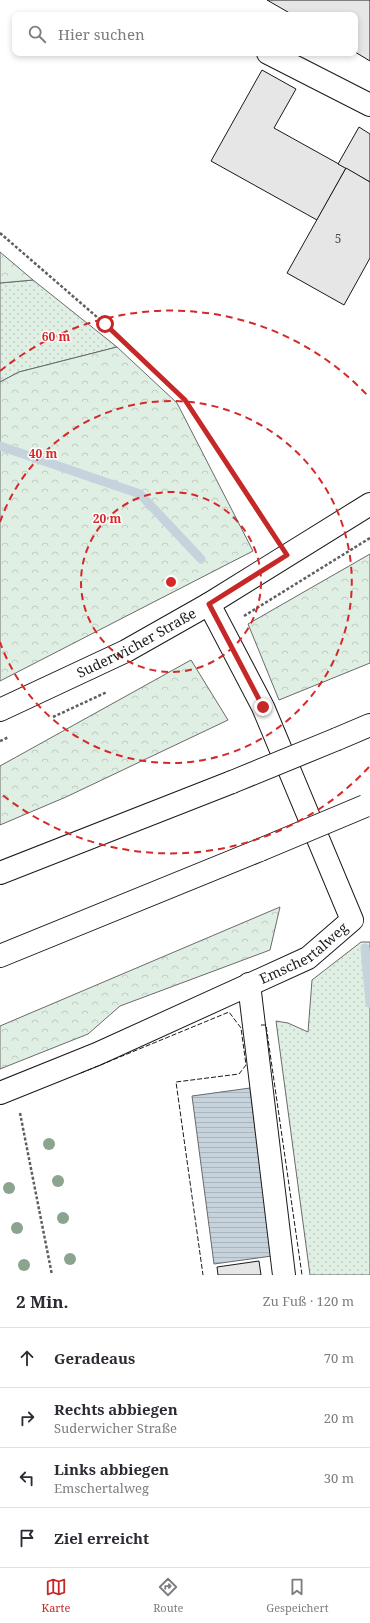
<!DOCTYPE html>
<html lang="de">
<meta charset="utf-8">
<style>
body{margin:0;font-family:"Noto Serif",serif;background:#f2f2f3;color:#2b2b33}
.stop{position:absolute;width:12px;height:12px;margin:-9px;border:3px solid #c62828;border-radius:50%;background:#fff}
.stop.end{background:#c62828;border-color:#fff;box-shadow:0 1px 4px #0008}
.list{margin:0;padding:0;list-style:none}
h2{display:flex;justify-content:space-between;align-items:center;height:52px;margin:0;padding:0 16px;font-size:17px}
h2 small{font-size:13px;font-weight:400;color:#7c7c81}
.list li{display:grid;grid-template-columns:26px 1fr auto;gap:12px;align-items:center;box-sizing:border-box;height:60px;padding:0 16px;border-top:1px solid #e1e1e2}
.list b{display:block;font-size:15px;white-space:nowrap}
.list p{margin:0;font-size:13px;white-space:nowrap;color:#7c7c81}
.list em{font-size:13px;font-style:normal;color:#7c7c81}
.icon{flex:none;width:22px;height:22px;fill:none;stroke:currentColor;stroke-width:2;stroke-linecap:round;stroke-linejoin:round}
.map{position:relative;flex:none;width:370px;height:1275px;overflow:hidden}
.search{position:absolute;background:#fff;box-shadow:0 2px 6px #0003;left:12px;right:12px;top:12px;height:44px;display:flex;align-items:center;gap:10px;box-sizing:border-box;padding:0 14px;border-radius:8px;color:#7c7c81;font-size:15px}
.sheet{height:292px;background:#fff}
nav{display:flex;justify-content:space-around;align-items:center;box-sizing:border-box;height:56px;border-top:1px solid #e1e1e2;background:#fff;font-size:11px;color:#7c7c81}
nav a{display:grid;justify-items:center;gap:2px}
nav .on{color:#c62828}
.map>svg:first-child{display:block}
.grass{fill:url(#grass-dots);stroke:#6a6a6a}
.forest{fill:url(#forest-crowns);stroke:#6a6a6a}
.water{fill:url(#water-rules);stroke:#6a6a6a}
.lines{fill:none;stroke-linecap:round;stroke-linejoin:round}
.stream{stroke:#c6d2dc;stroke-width:9}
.building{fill:#e6e6e6;stroke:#1a1a1a}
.minor-casing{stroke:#1a1a1a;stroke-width:24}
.major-casing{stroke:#1a1a1a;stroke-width:24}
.highway-casing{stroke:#1a1a1a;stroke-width:24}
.path{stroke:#5f5f5f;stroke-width:2.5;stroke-dasharray:3 2;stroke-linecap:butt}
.minor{stroke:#fff;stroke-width:22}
.major{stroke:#fff;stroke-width:22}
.highway{stroke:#fff;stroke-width:22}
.highway-bridge-casing{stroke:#1a1a1a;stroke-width:24;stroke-linecap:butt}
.highway-bridge{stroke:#fff;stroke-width:22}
.fence{stroke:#1a1a1a;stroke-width:1;stroke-dasharray:5 2;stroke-linecap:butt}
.tree{fill:#8aa48f}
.route{stroke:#c62828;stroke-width:5}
.ring{fill:none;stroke:#d62828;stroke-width:2;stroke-dasharray:7 5}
.labels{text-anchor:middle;stroke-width:3;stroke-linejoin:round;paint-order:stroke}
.number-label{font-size:12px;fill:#4d4d4d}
.street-label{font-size:14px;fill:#1a1a1a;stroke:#fff}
.centre{fill:#d62828;stroke:#fff;stroke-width:2}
.ring-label{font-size:12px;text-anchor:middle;font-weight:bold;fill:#d62828;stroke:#fff;stroke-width:3;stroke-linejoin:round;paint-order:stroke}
</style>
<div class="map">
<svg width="370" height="1275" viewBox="0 0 370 1275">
<defs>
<pattern id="grass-dots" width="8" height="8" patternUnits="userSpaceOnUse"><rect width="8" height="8" fill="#e0efe3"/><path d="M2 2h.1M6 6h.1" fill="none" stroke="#c0ccc2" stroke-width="1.8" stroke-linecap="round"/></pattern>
<pattern id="forest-crowns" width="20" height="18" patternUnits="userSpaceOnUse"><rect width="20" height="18" fill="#e0efe3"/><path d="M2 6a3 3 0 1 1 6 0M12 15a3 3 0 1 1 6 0" fill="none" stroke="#c0ccc2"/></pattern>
<pattern id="water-rules" width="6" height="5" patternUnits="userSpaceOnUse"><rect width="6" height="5" fill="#c6d2dc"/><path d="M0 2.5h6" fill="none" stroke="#aab4bc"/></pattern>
</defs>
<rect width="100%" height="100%" fill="#fff"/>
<g class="grass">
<path d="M 33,280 L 117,347 L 19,372 L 0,382 L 0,283 Z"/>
<path d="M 361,942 L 370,942 L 370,1275 L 310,1275 L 276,1021 L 288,1023 L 308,1032 L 312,980 Z"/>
</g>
<g class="forest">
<path d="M 0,252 L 33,280 L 0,283 Z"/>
<path d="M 117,347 L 177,403 L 253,551 L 0,681 L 0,382 L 19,372 Z"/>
<path d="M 370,554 L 370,663 L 279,700 L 248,624 Z"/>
<path d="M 191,660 L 228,720 L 66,797 L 0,825 L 0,766 Z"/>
<path d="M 280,907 L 270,950 L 120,1006 L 88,1034 L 0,1069 L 0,1026 Z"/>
</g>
<path class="water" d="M 250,1088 L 272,1256 L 214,1264 L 192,1096 Z"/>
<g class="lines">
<g class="stream">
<path d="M 0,446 L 140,494 L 201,559"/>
<path d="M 365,948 L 370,1003"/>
</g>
</g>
<g class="building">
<path d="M 267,0 L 370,0 L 370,61 L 355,52 L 355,15 L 293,15 Z"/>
<path d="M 262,70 L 296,89 L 274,128 L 346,168 L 317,220 L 211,161 Z"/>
<path d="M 359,127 L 370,134 L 370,182 L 338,164 Z"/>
<path d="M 346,168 L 370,182 L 370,258 L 344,305 L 287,273 Z"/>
<path d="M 259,1261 L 261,1275 L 218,1275 L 217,1267 Z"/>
</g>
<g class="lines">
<g class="minor-casing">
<g id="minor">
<path d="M 268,53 L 370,105"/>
<path d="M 249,984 L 284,1275"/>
<path id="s1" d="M 0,1093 L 97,1054 L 308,958 L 352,920 L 263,707 L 209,604"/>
</g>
</g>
<g class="major-casing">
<g id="major">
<path id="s2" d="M 0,710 L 126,651 L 209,604 L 370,504"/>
</g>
</g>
<g class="highway-casing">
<g id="highway">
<path d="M 337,739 L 370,725"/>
<path d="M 0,873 L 232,782"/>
<path d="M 0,956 L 260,850"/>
</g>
</g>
<g class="path">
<path d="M 0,233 L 105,324 L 185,400 L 273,534"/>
<path d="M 244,616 L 370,538"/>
<path d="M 53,717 L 107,692"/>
<path d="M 0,741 L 9,737"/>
<path d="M 20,1113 L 52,1275"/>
</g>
<use href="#minor" class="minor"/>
<use href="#major" class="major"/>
<use href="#highway" class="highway"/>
<g class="highway-bridge-casing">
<g id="highway-bridge">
<path d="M 232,782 L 337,739"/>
<path d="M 260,850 L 365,806"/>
</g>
</g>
<use href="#highway-bridge" class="highway-bridge"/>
<g class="fence">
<path d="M 261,1025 L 266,1025 L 302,1275"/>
<path d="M 81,1073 L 229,1012 L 241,1028 L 246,1065 L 239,1074 L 176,1082 L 203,1275"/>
</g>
</g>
<g class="tree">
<circle cx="49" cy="1144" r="6"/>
<circle cx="58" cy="1181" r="6"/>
<circle cx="9" cy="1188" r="6"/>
<circle cx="63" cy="1218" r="6"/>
<circle cx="17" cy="1228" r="6"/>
<circle cx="70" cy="1259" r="6"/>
<circle cx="24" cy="1265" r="6"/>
</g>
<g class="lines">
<path class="route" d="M 105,324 L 185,400 L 287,555 L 209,604 L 263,707"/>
</g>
<g class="ring">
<circle cx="171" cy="582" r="90"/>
<path d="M0 522A181 181 0 1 1 0 642"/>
<path d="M369 767A271 271 0 0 1 0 793M0 371A271 271 0 0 1 369 397"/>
</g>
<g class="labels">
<g class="number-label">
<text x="338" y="243">5</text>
</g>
<g class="street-label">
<text dy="5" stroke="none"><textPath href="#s2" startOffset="152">Suderwicher Straße</textPath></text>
<text dy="5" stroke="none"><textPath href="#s1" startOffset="335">Emschertalweg</textPath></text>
</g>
</g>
<circle cx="171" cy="582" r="6" class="centre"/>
<g class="ring-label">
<text x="56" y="341">60 m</text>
<text x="43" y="458">40 m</text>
<text x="107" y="523">20 m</text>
</g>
</svg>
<div class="stop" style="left:105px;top:324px"></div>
<div class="stop end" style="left:263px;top:707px"></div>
<div class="search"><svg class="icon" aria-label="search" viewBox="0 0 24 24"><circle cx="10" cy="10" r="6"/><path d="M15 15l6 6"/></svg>Hier suchen</div>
</div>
<section class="sheet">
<h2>2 Min.<small>Zu Fuß · 120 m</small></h2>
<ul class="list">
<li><svg class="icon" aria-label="ahead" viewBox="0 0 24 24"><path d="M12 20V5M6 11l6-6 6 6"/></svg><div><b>Geradeaus</b></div><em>70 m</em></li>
<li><svg class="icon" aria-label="right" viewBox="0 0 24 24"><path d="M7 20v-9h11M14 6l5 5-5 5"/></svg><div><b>Rechts abbiegen</b><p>Suderwicher Straße</p></div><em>20 m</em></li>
<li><svg class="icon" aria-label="left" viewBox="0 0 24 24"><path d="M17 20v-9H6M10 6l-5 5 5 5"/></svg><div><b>Links abbiegen</b><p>Emschertalweg</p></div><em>30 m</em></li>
<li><svg class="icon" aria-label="arrive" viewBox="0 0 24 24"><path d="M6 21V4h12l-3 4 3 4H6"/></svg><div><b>Ziel erreicht</b></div></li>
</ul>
</section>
<nav>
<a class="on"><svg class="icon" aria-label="map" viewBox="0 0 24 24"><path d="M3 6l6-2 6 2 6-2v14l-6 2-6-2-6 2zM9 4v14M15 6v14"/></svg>Karte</a>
<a><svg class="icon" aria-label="directions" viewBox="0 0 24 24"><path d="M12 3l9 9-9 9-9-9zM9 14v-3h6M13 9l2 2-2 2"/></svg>Route</a>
<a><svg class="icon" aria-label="saved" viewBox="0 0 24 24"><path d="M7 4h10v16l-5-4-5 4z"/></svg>Gespeichert</a>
</nav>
